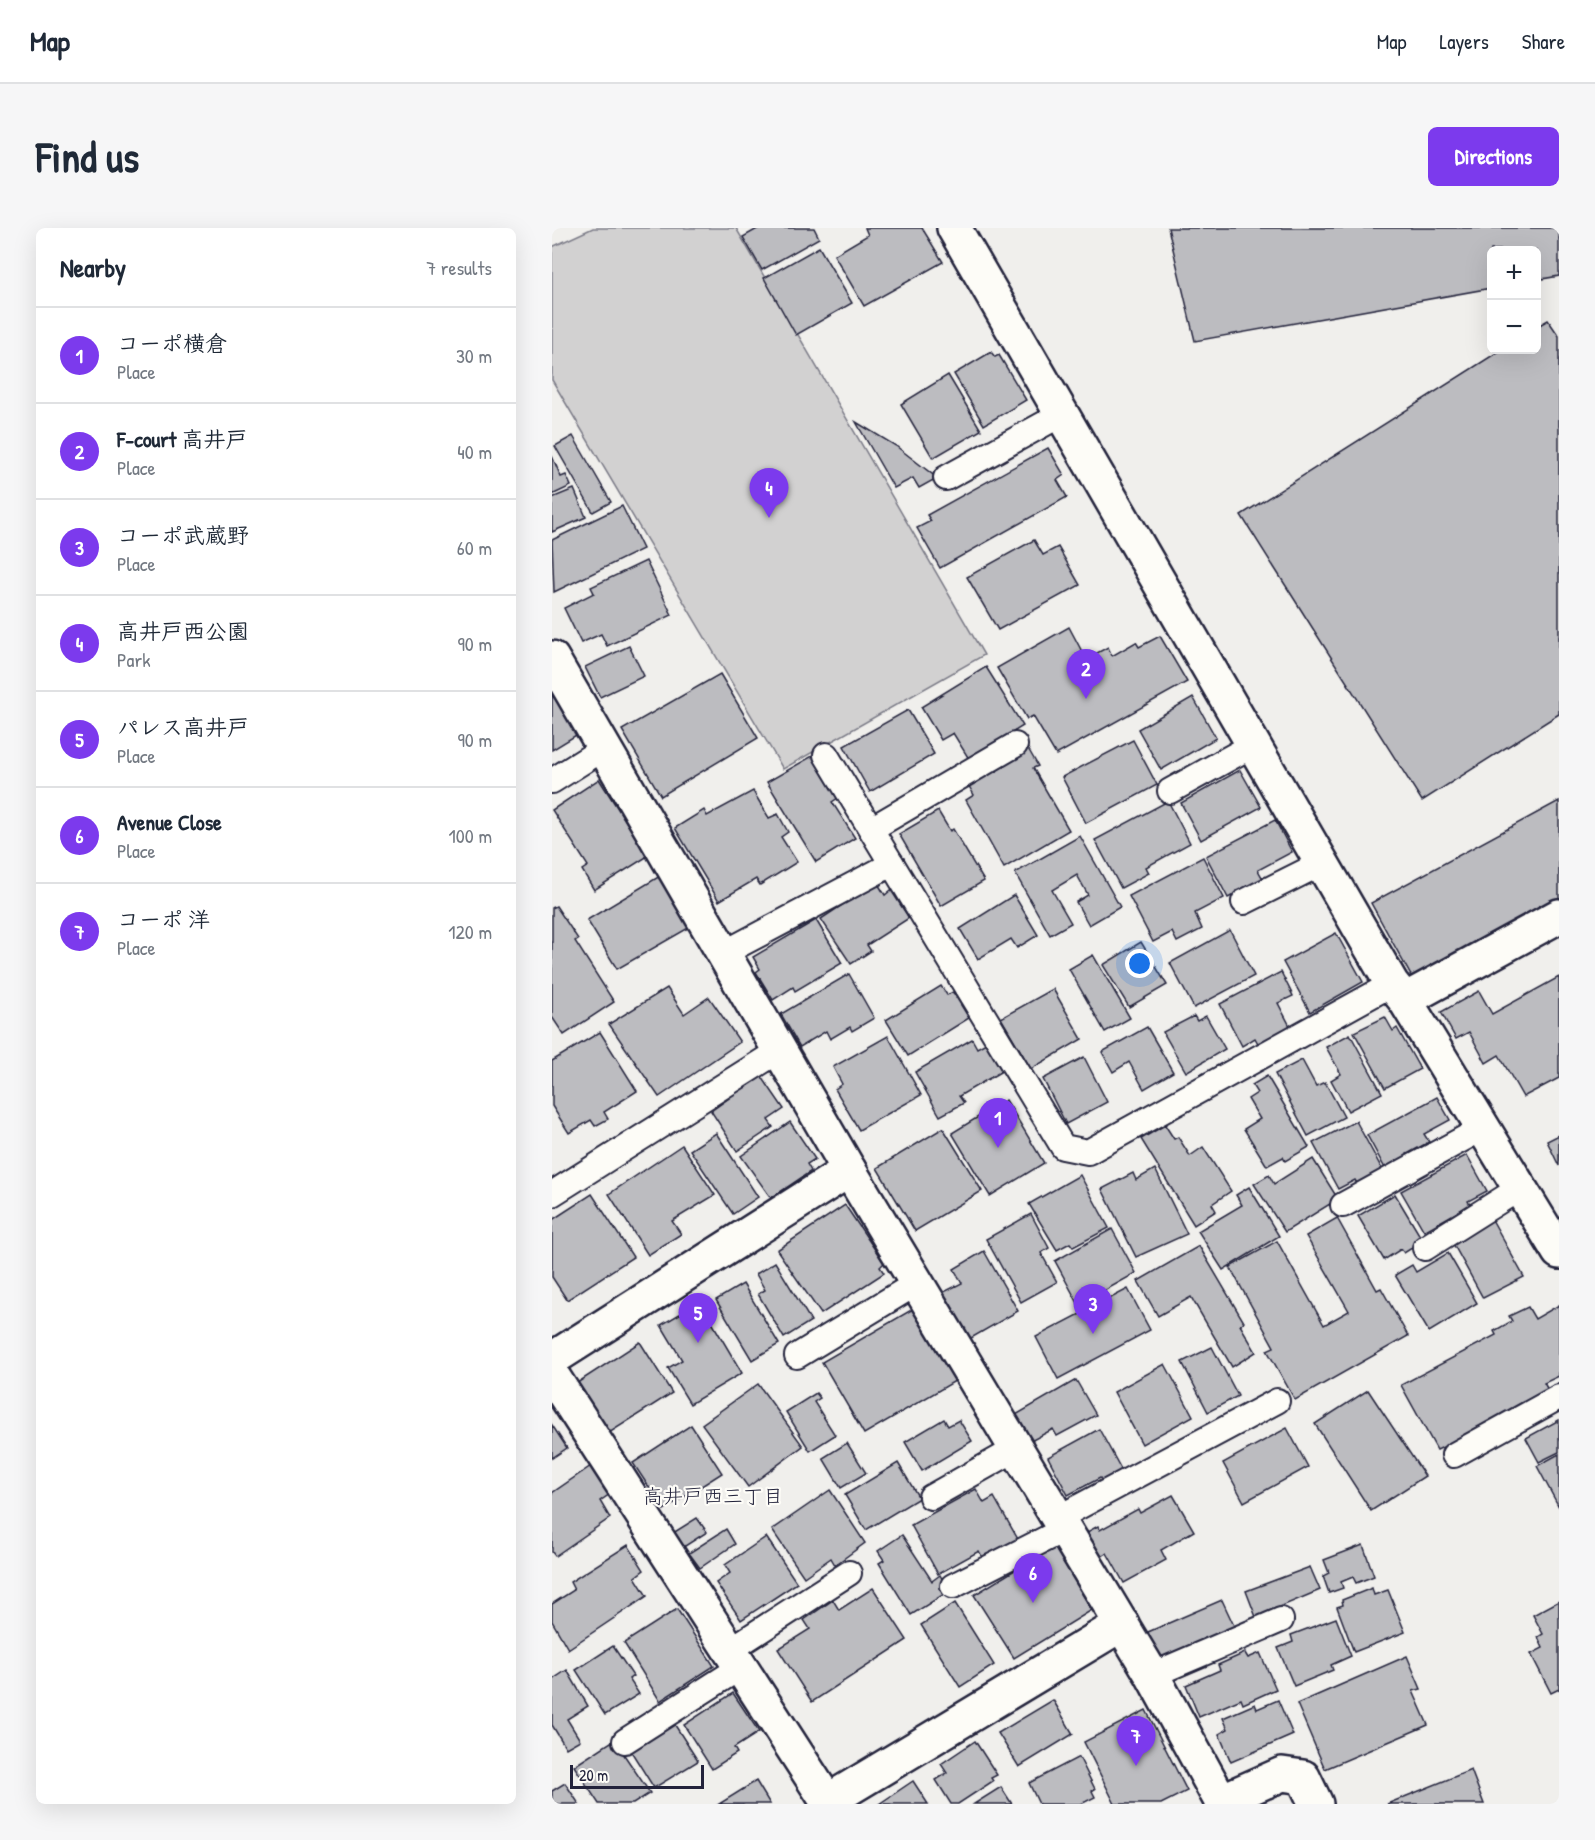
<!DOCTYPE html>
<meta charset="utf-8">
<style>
body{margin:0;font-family:"Patrick Hand","Klee One",sans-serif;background:#f6f6f7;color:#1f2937}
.controls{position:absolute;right:18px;top:18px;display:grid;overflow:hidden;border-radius:9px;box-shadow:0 6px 24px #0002}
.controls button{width:54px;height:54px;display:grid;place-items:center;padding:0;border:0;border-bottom:2px solid #e0e1e3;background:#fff;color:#1f2937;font:30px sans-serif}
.scale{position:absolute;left:18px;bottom:15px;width:134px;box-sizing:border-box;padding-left:6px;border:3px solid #22223b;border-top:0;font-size:16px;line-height:21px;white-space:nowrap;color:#22223b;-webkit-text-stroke:4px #fdfcf7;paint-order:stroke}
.you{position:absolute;left:588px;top:736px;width:21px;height:21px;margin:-15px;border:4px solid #fff;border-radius:50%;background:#1a73e8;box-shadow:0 0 0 9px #1a73e833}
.badge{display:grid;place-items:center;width:39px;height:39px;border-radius:50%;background:#7c3aed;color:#fff;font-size:20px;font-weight:700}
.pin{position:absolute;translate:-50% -50px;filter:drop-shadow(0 2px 3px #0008)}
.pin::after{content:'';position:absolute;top:32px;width:21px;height:18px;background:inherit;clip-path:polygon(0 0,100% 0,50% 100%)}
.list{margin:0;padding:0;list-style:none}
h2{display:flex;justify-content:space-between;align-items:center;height:78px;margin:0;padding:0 24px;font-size:26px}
h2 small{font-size:20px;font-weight:400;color:#747a83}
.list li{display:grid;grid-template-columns:39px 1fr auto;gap:18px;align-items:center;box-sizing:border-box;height:96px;padding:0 24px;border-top:2px solid #e0e1e3}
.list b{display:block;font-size:22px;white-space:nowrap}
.list p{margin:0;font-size:20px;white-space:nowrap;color:#747a83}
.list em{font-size:20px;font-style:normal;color:#747a83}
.map{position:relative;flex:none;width:1007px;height:1576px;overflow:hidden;border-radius:9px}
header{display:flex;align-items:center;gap:36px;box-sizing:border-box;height:84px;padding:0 30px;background:#fff;border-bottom:2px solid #e0e1e3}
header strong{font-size:28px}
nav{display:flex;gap:33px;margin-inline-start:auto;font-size:21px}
.intro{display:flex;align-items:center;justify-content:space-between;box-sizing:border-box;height:144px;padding:0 36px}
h1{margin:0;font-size:42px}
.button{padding:15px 27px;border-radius:9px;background:#7c3aed;color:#fff;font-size:21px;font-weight:700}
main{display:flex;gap:36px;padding:0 36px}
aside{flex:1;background:#fff;border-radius:9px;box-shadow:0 6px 24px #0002}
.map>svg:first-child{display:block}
.green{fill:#d2d1d1;stroke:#7a7a86;stroke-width:1.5}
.building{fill:#bcbcc0;stroke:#22223b;stroke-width:1.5}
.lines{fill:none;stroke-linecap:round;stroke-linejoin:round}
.lane-casing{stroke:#22223b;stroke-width:28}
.street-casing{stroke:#22223b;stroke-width:38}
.lane{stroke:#fdfcf7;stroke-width:24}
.street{stroke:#fdfcf7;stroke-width:33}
.labels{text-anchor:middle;stroke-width:4.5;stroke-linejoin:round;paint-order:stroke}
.neighbourhood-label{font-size:20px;fill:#22223b;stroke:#fdfcf7}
</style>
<header>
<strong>Map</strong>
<nav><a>Map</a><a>Layers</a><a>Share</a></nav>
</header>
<div class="intro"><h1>Find us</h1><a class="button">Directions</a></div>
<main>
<aside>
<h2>Nearby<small>7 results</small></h2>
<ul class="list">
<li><span class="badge">1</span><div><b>コーポ横倉</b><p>Place</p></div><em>30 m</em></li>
<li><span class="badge">2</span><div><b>F-court 高井戸</b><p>Place</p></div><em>40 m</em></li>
<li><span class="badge">3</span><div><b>コーポ武蔵野</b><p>Place</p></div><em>60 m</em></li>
<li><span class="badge">4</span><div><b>高井戸西公園</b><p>Park</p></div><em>90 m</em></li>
<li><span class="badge">5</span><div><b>パレス高井戸</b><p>Place</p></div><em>90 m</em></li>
<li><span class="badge">6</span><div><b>Avenue Close</b><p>Place</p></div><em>100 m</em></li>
<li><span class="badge">7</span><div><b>コーポ 洋</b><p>Place</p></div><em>120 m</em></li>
</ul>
</aside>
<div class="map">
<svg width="1007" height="1576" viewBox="0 0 1007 1576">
<rect width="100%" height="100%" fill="#f0efec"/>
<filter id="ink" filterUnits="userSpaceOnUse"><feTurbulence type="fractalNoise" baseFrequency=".0167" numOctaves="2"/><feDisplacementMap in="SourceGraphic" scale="12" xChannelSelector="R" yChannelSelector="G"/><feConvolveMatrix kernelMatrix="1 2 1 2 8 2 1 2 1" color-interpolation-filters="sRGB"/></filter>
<g filter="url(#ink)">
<path class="green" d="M 41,0 L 184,0 L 432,427 L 231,541 L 0,152 L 0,19 Z"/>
<g class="building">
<path d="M 207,0 L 262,0 L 267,10 L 210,42 L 191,9 Z"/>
<path d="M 313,0 L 370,0 L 391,34 L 312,78 L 282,27 L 316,7 Z"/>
<path d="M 616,0 L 1007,0 L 1007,48 L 984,52 L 984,22 L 939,22 L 939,60 L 643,113 Z"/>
<path d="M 267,19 L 300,75 L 244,107 L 212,50 Z"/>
<path d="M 996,92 L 1007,108 L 1007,486 L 870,573 L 689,287 L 949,122 L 984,122 L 984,99 Z"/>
<path d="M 439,124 L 443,129 L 447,127 L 474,172 L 432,197 L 402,146 Z"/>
<path d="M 396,147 L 429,202 L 381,230 L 349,176 Z"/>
<path d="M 304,194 L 344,218 L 385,250 L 367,260 L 361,250 L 342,260 Z"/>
<path d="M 21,208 L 59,274 L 41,284 L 3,218 Z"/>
<path d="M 496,220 L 512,247 L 505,252 L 515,269 L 388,340 L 365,300 L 379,293 L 375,287 Z"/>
<path d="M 0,228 L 9,249 L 14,247 L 19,258 L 0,267 Z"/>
<path d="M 22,261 L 34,289 L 0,304 L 0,270 Z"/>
<path d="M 70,278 L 91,321 L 2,364 L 0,312 Z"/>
<path d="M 482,312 L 491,327 L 506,319 L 528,357 L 446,402 L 415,349 Z"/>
<path d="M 94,333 L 120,387 L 55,418 L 49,406 L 29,415 L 12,380 L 42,365 L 39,359 Z"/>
<path d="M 517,399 L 534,431 L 556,419 L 560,428 L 584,414 L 587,419 L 608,408 L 635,454 L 504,527 L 481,488 L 475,491 L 445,440 Z"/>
<path d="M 77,418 L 92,448 L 48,469 L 33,439 Z"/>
<path d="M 434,439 L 471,498 L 417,531 L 401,505 L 389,512 L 369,479 Z"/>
<path d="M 168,446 L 206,510 L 109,568 L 70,502 Z"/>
<path d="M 0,466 L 26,506 L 0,522 Z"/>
<path d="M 641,469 L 664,510 L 609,542 L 586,501 Z"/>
<path d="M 356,482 L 382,526 L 318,564 L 292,518 Z"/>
<path d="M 581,512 L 605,557 L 534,595 L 510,549 Z"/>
<path d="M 474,517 L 486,538 L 481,540 L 517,602 L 452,640 L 414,572 L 422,567 L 414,553 Z"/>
<path d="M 264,526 L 289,568 L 280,574 L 303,610 L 264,634 L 215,554 Z"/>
<path d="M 688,542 L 709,579 L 649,612 L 629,575 Z"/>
<path d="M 47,551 L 96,628 L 42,662 L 30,642 L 36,638 L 0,582 Z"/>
<path d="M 201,563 L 217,590 L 226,586 L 236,604 L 229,609 L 245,634 L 208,657 L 204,651 L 167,673 L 123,600 L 152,582 L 155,588 Z"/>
<path d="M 616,573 L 638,615 L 594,639 L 597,645 L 569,660 L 543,612 Z"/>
<path d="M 1007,573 L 1007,676 L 863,755 L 819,675 Z"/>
<path d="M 386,583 L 398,603 L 401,601 L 432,653 L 389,678 L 347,606 Z"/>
<path d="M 723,592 L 740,624 L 706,642 L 711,651 L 676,670 L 654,628 Z"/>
<path d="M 528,608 L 568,679 L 537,697 L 524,674 L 536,667 L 525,647 L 500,662 L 519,695 L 498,707 L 463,645 Z"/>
<path d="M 651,629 L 672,670 L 643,685 L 650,701 L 625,714 L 620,704 L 601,714 L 577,668 Z"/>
<path d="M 108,648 L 140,698 L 65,741 L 35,692 Z"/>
<path d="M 325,654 L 333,667 L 339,662 L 357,690 L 315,717 L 319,723 L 299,736 L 269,691 Z"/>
<path d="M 462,667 L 486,707 L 465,720 L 459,711 L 426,731 L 408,701 Z"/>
<path d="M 4,678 L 26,711 L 23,713 L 62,774 L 12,807 L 0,789 L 0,680 Z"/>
<path d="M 264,692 L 290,735 L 243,763 L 241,759 L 221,772 L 204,744 L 208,741 L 201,729 Z"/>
<path d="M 678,702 L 702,748 L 642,780 L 618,735 Z"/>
<path d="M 784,705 L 811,754 L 758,784 L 731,734 Z"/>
<path d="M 589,714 L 615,757 L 577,779 L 551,737 Z"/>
<path d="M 541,727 L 578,790 L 553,804 L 517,741 Z"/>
<path d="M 729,744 L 741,768 L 726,775 L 740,802 L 708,819 L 703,810 L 690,818 L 668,776 Z"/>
<path d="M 297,746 L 322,790 L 300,803 L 298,799 L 278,811 L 274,803 L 248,819 L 229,786 Z"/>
<path d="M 1007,749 L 1007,850 L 971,869 L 947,827 L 934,835 L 917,804 L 904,811 L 889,784 L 927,763 L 940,786 Z"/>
<path d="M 389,758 L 395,767 L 401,764 L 417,790 L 356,828 L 334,792 Z"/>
<path d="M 115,760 L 132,786 L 157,769 L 188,814 L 107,869 L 57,796 Z"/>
<path d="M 501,761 L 530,811 L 479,841 L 449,790 Z"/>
<path d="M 642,788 L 645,793 L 654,788 L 673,821 L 634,844 L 611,804 Z"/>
<path d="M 833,789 L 841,803 L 845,800 L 868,841 L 833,860 L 802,804 Z"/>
<path d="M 595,799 L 621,844 L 592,861 L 577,834 L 561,844 L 550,824 Z"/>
<path d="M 48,804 L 85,863 L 52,884 L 56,891 L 43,898 L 39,892 L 17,905 L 0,878 L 0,833 Z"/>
<path d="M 798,806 L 830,865 L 796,883 L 779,852 L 789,846 L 774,819 Z"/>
<path d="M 336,808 L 369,867 L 307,902 L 283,861 L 290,856 L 281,839 Z"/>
<path d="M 420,811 L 425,820 L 434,815 L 450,843 L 407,868 L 412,875 L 388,888 L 363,844 Z"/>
<path d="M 532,829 L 555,874 L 514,896 L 491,851 Z"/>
<path d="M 750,832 L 764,858 L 773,854 L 792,889 L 756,908 L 723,846 Z"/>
<path d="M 206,843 L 232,881 L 216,892 L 221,899 L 185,923 L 159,883 L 177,870 L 173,865 Z"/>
<path d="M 715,848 L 757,919 L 733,933 L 731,929 L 715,938 L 692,901 L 708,891 L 696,871 L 705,865 L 700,857 Z"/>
<path d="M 885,869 L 898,892 L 872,906 L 877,914 L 855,926 L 858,931 L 835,944 L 815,907 Z"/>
<path d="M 454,872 L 492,935 L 438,968 L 400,905 Z"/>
<path d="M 804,893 L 831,943 L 806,957 L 803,952 L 786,961 L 761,915 Z"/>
<path d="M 238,894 L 263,931 L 255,936 L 259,943 L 219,970 L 189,928 Z"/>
<path d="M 613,897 L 622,911 L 626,909 L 638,928 L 651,919 L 679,963 L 660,976 L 664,983 L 642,997 L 589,911 Z"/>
<path d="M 391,900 L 430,963 L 363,1003 L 325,940 Z"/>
<path d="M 164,905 L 206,969 L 181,986 L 138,922 Z"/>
<path d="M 1007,907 L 1007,938 L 995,913 Z"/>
<path d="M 130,917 L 163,967 L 120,993 L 129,1006 L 96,1027 L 57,966 Z"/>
<path d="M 915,927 L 935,963 L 916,973 L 918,977 L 872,1003 L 849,963 Z"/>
<path d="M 761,931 L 786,971 L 733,1004 L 702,956 L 717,947 L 722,956 Z"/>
<path d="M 603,941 L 635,1006 L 584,1029 L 550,961 L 581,945 L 584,952 Z"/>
<path d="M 528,947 L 557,1000 L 521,1019 L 518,1015 L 505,1022 L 477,976 Z"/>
<path d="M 697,959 L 727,1008 L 671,1042 L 646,1003 L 690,977 L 684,967 Z"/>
<path d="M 40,966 L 81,1029 L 15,1072 L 0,1049 L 0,992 Z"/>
<path d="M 843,966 L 871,1013 L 852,1025 L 849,1021 L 832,1032 L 806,988 Z"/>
<path d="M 293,977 L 332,1035 L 328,1039 L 332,1045 L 269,1086 L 225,1022 Z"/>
<path d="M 479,986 L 497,1020 L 489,1025 L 505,1054 L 469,1074 L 434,1011 Z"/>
<path d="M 938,988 L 972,1049 L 931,1070 L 898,1010 Z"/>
<path d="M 785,990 L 825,1062 L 829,1060 L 856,1108 L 743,1172 L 715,1122 L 722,1119 L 678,1039 L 725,1013 L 772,1097 L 797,1083 L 754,1008 Z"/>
<path d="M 560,1001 L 584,1045 L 527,1077 L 503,1033 Z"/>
<path d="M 647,1018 L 692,1094 L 688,1097 L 704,1124 L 680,1139 L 639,1069 L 606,1088 L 586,1053 Z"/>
<path d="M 432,1023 L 466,1083 L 414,1113 L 388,1066 L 410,1055 L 402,1041 Z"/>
<path d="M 896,1025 L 925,1075 L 877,1104 L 843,1047 L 860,1037 L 864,1044 Z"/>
<path d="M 223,1034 L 259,1093 L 232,1110 L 206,1066 L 213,1062 L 204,1046 Z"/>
<path d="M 191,1056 L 227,1116 L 200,1132 L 164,1072 Z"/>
<path d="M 576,1061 L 598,1102 L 506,1151 L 484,1109 Z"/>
<path d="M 148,1074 L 190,1145 L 138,1176 L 116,1140 L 130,1132 L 109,1097 Z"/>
<path d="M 1007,1077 L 1007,1148 L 992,1155 L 999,1167 L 885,1222 L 849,1157 L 944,1107 L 942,1103 L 960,1093 L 957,1088 L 976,1079 L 983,1091 Z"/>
<path d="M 361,1081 L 403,1153 L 312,1206 L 270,1134 Z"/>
<path d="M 88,1114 L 120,1165 L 57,1205 L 25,1155 Z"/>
<path d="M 660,1119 L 686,1168 L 656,1184 L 630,1134 Z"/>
<path d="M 613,1136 L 641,1188 L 590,1216 L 562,1164 Z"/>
<path d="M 524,1152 L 544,1187 L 505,1208 L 501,1201 L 477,1214 L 462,1188 Z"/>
<path d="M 206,1156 L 251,1218 L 196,1259 L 150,1196 Z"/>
<path d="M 816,1162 L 873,1248 L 819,1283 L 763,1196 Z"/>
<path d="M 264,1165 L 268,1170 L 262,1174 L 283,1207 L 258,1223 L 234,1184 Z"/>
<path d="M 392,1191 L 396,1198 L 407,1192 L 420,1213 L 370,1243 L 353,1214 Z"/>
<path d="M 1007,1192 L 1007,1224 L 987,1234 L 974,1210 Z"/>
<path d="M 0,1197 L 15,1220 L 0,1230 Z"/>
<path d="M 139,1197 L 170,1245 L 112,1282 L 81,1235 Z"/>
<path d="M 735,1200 L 756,1239 L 692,1274 L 671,1235 Z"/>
<path d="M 547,1201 L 570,1243 L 551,1254 L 548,1250 L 516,1267 L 496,1229 Z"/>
<path d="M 295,1215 L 314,1245 L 289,1260 L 271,1230 Z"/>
<path d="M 1007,1226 L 1007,1279 L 985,1238 Z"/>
<path d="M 346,1235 L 367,1270 L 314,1302 L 293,1267 Z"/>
<path d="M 39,1238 L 58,1266 L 48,1273 L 58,1290 L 3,1328 L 0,1324 L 0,1265 Z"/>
<path d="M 424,1261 L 432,1275 L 442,1269 L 467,1313 L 432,1332 L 427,1323 L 386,1346 L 359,1297 Z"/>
<path d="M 278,1262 L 313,1315 L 283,1337 L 279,1330 L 252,1349 L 220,1302 Z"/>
<path d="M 621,1267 L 642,1303 L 609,1322 L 614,1332 L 572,1355 L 555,1325 L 549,1329 L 535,1304 L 546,1298 L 548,1302 L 586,1281 L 588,1285 Z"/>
<path d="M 145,1290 L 155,1304 L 130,1320 L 121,1305 Z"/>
<path d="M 174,1301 L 183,1316 L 148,1340 L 137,1325 Z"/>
<path d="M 350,1307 L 380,1353 L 388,1347 L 397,1363 L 359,1387 L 327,1335 L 332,1332 L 326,1323 Z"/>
<path d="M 214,1309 L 245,1355 L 189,1392 L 164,1355 L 178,1345 L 173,1337 Z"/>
<path d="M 76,1317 L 92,1342 L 83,1349 L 95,1368 L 16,1421 L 0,1393 L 0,1376 L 22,1362 L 18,1354 Z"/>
<path d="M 811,1317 L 822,1348 L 804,1355 L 801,1349 L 789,1354 L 791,1360 L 777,1365 L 771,1348 L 777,1345 L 772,1332 Z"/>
<path d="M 502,1318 L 540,1382 L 462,1430 L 422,1367 Z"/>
<path d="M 758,1339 L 768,1362 L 704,1389 L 694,1363 Z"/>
<path d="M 321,1360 L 355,1412 L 260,1474 L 226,1421 L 258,1401 L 252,1392 L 281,1372 L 287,1382 Z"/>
<path d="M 820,1360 L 822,1367 L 836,1362 L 853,1404 L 802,1424 L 785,1379 L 791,1377 L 790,1372 Z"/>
<path d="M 670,1372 L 684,1402 L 608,1435 L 596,1404 Z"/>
<path d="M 1007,1373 L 1007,1461 L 999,1465 L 979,1426 L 991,1420 L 986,1409 L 991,1406 L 981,1387 Z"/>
<path d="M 403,1375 L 442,1437 L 408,1459 L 369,1397 Z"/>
<path d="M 125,1381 L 162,1438 L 108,1473 L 72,1415 Z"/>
<path d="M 784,1390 L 799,1428 L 779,1437 L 781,1442 L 742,1458 L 726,1420 L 741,1414 L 739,1407 Z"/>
<path d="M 61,1418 L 81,1448 L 77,1451 L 87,1466 L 53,1487 L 24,1442 Z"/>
<path d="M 693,1425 L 696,1430 L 708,1425 L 724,1461 L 691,1476 L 689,1471 L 647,1489 L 634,1457 L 668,1442 L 666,1437 Z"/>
<path d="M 855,1428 L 869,1461 L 861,1463 L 876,1497 L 773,1541 L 745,1476 Z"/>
<path d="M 15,1442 L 36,1478 L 15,1491 L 28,1512 L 14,1520 L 0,1497 L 0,1452 Z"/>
<path d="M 181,1465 L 207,1504 L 182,1520 L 185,1525 L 160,1541 L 132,1497 Z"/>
<path d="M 501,1472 L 521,1506 L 467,1539 L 446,1505 Z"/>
<path d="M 726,1472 L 741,1507 L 679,1534 L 667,1506 L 676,1501 L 671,1490 L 703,1476 L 705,1481 Z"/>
<path d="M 594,1482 L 635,1563 L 609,1576 L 563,1576 L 532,1514 Z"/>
<path d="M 121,1494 L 146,1533 L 102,1560 L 77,1520 Z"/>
<path d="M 62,1512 L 98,1565 L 81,1576 L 47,1576 L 22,1538 Z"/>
<path d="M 423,1513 L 445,1547 L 439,1550 L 441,1553 L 406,1576 L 399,1576 L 384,1552 L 395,1545 L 389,1536 Z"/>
<path d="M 527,1529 L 543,1561 L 540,1563 L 543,1569 L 529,1576 L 487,1576 L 477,1555 Z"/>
<path d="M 919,1542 L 932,1576 L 835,1576 Z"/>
<path d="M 204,1553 L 218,1576 L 167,1576 Z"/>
<path d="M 361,1553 L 376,1576 L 327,1576 Z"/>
<path d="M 13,1555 L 27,1576 L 0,1576 L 0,1563 Z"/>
<path d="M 449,1559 L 460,1576 L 422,1576 Z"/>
</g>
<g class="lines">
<g class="lane-casing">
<g id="lane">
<path d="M 394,250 L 510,186"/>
<path d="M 274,527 L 511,919 L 536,924 L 840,756"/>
<path d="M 0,553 L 52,520"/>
<path d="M 618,563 L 701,517"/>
<path d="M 319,601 L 463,517"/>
<path d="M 692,674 L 770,635"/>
<path d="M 172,725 L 340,636"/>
<path d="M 0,966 L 228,822"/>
<path d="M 791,977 L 931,900"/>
<path d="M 873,1020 L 968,960"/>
<path d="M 245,1128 L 365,1055"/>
<path d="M 902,1227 L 1007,1169"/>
<path d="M 379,1269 L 464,1221"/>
<path d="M 506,1290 L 725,1173"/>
<path d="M 401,1358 L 513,1301"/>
<path d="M 178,1422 L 297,1345"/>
<path d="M 600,1447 L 729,1392"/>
<path d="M 73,1513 L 189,1439"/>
</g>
</g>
<g class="street-casing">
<g id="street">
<path d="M 402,0 L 840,756 L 853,772 L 1007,1024"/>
<path d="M 0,430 L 297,942 L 600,1447 L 669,1573 L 730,1546 L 751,1549 L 764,1576"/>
<path d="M 853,772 L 1007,688"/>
<path d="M 0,1131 L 297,942"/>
<path d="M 0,1147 L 277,1576"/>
<path d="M 276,1573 L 570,1396"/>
</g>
</g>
<use href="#lane" class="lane"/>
<use href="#street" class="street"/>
</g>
</g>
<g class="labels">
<g class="neighbourhood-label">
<text x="161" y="1275">高井戸西三丁目</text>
</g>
</g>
</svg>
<div class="controls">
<button>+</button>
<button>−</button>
</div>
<div class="scale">20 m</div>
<div class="you"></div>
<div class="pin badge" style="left:446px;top:920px">1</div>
<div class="pin badge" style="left:534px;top:471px">2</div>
<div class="pin badge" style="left:541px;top:1106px">3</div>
<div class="pin badge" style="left:217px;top:290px">4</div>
<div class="pin badge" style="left:146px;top:1115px">5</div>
<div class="pin badge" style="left:481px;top:1375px">6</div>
<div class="pin badge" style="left:584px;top:1538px">7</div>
</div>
</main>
